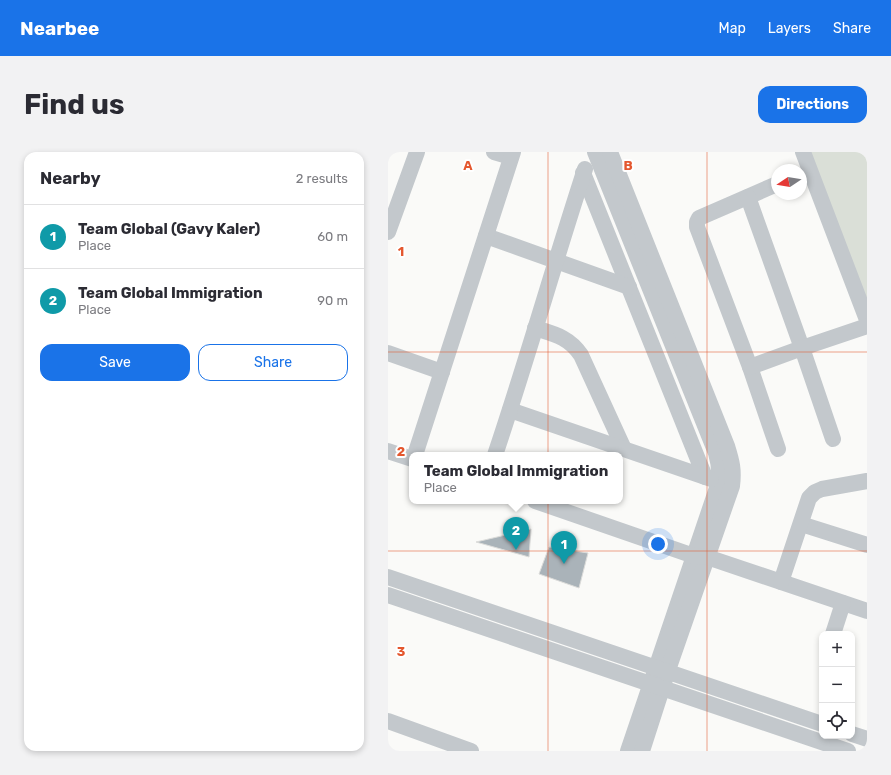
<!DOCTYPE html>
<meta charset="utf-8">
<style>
body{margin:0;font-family:Rubik,sans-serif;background:#f2f2f3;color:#2b2b33}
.controls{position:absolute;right:12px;bottom:12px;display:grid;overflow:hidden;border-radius:8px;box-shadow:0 2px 6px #0003}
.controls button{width:36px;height:36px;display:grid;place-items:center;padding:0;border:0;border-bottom:1px solid #e1e1e2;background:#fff;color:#2b2b33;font:20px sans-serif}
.compass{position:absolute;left:383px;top:12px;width:36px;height:36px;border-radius:50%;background:#fff;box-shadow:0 2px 6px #0003;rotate:258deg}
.you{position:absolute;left:270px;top:392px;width:14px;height:14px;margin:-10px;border:3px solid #fff;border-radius:50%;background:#1a73e8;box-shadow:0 0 0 6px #1a73e833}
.badge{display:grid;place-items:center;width:26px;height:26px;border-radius:50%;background:#1a73e8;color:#fff;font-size:13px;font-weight:700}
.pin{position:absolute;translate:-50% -33px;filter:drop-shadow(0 1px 2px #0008)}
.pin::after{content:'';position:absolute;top:21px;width:14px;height:12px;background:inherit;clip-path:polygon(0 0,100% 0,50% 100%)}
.popup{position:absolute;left:21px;top:300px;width:214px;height:52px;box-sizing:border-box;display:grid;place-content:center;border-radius:8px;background:#fff;filter:drop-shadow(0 1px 3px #0005);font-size:13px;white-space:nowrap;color:#7c7c81}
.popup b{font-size:15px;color:#2b2b33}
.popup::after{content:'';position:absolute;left:50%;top:100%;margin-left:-8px;border:8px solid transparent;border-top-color:#fff}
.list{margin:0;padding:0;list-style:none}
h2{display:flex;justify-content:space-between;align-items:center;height:52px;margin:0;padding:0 16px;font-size:17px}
h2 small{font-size:13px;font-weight:400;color:#7c7c81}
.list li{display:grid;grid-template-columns:26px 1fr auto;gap:12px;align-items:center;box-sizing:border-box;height:64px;padding:0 16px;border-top:1px solid #e1e1e2}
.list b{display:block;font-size:15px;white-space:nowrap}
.list p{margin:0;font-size:13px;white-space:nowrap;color:#7c7c81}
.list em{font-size:13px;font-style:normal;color:#7c7c81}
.actions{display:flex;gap:8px;padding:12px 16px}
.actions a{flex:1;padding:9px 0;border:1px solid #1a73e8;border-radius:12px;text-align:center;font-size:14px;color:#1a73e8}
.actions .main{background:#1a73e8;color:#fff}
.icon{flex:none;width:22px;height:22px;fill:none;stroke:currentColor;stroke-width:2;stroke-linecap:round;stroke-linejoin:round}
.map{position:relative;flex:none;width:479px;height:599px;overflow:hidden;border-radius:12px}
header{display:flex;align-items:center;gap:24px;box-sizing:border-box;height:56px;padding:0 20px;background:#1a73e8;color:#fff}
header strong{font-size:19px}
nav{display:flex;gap:22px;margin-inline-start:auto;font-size:14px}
.intro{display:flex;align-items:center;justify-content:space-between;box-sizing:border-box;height:96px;padding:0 24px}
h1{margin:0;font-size:28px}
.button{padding:10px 18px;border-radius:12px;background:#1a73e8;color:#fff;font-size:14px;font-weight:700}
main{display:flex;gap:24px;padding:0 24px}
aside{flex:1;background:#fff;border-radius:12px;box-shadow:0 2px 6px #0003}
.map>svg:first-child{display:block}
.green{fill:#dadfd7}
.building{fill:#aab3b9;stroke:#dcdcda}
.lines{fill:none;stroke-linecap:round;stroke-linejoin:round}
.minor{stroke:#c3c8cc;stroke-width:16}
.grid{fill:none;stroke:#e4572e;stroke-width:1;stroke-opacity:0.55}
.grid-label{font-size:13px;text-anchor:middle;font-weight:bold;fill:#e4572e;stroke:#fff;stroke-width:4;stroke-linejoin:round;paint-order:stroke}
</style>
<header>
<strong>Nearbee</strong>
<nav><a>Map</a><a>Layers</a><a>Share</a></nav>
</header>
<div class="intro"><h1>Find us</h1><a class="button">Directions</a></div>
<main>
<aside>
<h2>Nearby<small>2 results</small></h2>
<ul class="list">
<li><span class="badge" style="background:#0f9aa8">1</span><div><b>Team Global (Gavy Kaler)</b><p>Place</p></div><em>60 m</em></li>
<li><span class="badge" style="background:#0f9aa8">2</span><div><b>Team Global Immigration</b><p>Place</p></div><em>90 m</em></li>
</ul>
<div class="actions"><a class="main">Save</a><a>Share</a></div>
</aside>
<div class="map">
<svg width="479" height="599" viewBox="0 0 479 599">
<rect width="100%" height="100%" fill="#fafaf8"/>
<path class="green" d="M 421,0 L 479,0 L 479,156 Z"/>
<g class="building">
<path d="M 143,377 L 141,405 L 88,390 Z"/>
<path d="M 161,395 L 200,401 L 191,436 L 151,422 Z"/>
</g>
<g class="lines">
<g class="minor">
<path d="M 106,0 L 123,5"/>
<path d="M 207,0 L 328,301 C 331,311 332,319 331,330 L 240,599"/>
<path d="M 222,0 L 339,294 C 344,310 346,318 344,334 L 281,515 L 254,599"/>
<path d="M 415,0 L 479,168"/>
<path d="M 195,21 L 317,325"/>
<path d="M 389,32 L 311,66 L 309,70 L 309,75 L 362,215 L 390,297"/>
<path d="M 360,45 L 414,196 L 445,287"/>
<path d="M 0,80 L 29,0"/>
<path d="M 98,84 L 241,135"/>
<path d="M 147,176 C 166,182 181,185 193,203 L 236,297"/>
<path d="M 0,201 L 54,220"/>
<path d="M 362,215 L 414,196 L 479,174"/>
<path d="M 122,258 L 323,327"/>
<path d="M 0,299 L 24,307"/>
<path d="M 27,303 L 125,0"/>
<path d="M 107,303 C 139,208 166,112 197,17"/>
<path d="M 147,349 L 306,404 L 319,405 L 479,459"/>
<path d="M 413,372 L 479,393"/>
<path d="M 0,425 L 434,572"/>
<path d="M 393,430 L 421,346 L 427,340 L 434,337 L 479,329"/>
<path d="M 0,443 L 460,599"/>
<path d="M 445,482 L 455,451"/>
<path d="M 0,569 L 83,599"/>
<path d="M 464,582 L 479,587"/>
</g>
</g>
<path class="grid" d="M 160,0 L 160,599M 319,0 L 319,599M 0,200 L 479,200M 0,399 L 479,399"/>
<g class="grid-label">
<text x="80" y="18">A</text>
<text x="240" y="18">B</text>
<text x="13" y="104">1</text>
<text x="13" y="304">2</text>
<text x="13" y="504">3</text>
</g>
</svg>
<div class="controls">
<button>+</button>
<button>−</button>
<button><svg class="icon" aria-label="locate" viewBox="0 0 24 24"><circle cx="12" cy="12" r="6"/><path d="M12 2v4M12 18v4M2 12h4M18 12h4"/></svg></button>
</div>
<svg class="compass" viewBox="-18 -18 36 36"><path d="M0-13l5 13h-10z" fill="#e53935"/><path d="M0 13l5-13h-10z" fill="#7c7c81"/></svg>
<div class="you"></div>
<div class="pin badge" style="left:176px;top:412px;background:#0f9aa8">1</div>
<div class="pin badge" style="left:128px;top:398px;background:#0f9aa8">2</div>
<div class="popup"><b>Team Global Immigration</b>Place</div>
</div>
</main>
